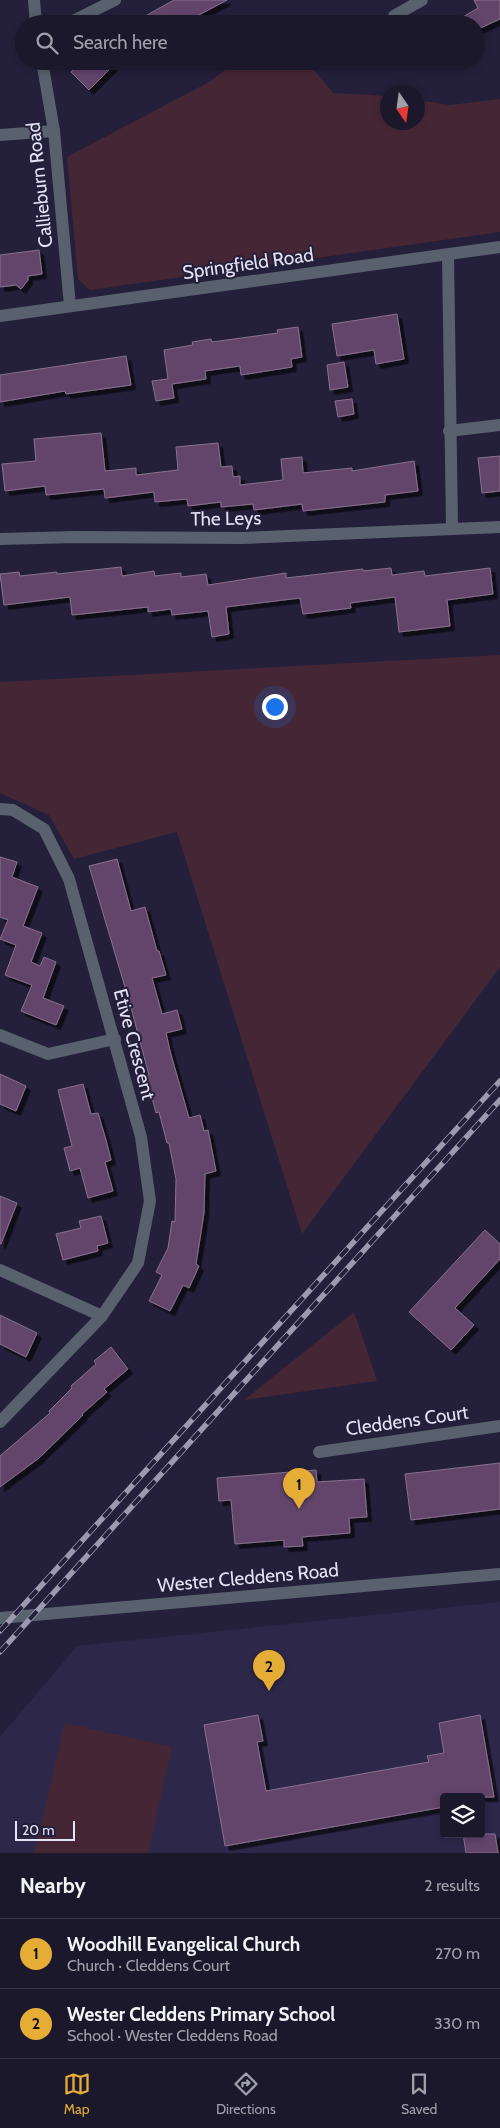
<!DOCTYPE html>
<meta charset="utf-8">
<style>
body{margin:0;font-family:Cabin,sans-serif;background:#282538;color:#f1f3f6}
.controls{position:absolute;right:15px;bottom:15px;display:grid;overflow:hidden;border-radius:5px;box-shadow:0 2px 8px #0003}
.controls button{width:45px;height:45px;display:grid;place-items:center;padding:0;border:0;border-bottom:1px solid #393748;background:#1b182c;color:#f1f3f6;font:25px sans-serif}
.compass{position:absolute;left:380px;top:85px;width:45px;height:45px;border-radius:50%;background:#1b182c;box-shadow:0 2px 8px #0003;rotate:167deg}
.scale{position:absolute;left:15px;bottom:12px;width:60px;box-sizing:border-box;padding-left:5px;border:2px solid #e4e2f5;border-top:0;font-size:14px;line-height:18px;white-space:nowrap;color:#e4e2f5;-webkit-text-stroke:4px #24203b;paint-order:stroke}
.you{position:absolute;left:274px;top:706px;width:18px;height:18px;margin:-12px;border:4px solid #fff;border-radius:50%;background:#1a73e8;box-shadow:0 0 0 8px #1a73e833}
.badge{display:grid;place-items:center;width:32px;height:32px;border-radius:50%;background:#e6ad36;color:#111;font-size:16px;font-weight:700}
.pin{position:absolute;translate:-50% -41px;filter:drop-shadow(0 1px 2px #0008)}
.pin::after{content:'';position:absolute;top:26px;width:18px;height:15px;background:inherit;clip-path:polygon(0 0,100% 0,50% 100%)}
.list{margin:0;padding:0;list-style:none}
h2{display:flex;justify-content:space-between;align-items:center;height:65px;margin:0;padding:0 20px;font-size:21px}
h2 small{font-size:16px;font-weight:400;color:#a0a0a9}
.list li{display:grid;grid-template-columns:32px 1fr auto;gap:15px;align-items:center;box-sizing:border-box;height:70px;padding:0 20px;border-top:1px solid #393748}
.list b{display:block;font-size:19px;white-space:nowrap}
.list p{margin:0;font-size:16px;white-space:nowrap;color:#a0a0a9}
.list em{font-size:16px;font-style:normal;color:#a0a0a9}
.icon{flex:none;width:28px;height:28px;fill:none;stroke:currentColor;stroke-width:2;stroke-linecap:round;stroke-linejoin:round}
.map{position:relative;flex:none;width:500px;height:1853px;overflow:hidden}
.search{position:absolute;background:#1b182c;box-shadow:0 2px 8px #0003;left:15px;right:15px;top:15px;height:55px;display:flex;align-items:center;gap:12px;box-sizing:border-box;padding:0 18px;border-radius:28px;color:#a0a0a9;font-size:19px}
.sheet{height:205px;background:#1b182c}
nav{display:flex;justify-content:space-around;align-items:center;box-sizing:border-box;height:70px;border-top:1px solid #393748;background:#1b182c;font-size:14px;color:#a0a0a9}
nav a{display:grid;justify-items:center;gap:2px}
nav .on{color:#e6ad36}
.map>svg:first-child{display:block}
.built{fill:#2d2849;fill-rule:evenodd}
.green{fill:#452635}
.building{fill:#64446c;stroke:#88718d;filter:url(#shadow)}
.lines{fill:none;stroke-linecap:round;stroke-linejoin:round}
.minor{stroke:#58616d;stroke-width:12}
.rail-casing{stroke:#9d9ab0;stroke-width:5.5}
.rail{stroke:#24203b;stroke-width:4;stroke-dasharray:11;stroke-linecap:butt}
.labels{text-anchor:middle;stroke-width:4;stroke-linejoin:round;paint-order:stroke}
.street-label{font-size:19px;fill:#e4e2f5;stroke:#24203b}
</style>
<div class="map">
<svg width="500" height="1853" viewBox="0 0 500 1853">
<defs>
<filter id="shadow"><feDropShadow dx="4.5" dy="4.5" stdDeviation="0" flood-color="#0009"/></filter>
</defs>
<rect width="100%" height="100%" fill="#24203b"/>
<path class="built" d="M 500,1602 L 500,1853 L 0,1853 L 0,1737 L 77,1646 ZM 444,1797 L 481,1797 L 481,1834 L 444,1834 Z"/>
<g class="green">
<path d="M 237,61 L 307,61 L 333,93 L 387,96 L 388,122 L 418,122 L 418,100 L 450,105 L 500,99 L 500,232 L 90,290 L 78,279 L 67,157 L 209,82 Z"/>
<path d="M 500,655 L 500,967 L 302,1234 L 177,832 L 74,859 L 49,815 L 0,793 L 0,682 Z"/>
<path d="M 354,1312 L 377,1381 L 244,1400 Z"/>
<path d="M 65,1723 L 172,1747 L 148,1853 L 34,1853 Z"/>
</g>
<g class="building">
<path d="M 174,0 L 227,0 L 182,24 L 131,24 Z"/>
<path d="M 474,0 L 500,0 L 500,19 L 476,30 L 476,24 L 451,24 L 478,8 Z"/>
<path d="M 82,61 L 118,61 L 89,90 L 71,72 Z"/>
<path d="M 39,250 L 42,274 L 28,276 L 28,280 L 21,289 L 16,285 L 0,287 L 0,255 Z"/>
<path d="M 397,314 L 404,359 L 376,364 L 374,350 L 337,356 L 332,324 Z"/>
<path d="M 298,327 L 302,357 L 291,359 L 292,367 L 241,375 L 240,366 L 205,371 L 206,379 L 172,384 L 174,398 L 156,401 L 152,381 L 168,379 L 164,350 L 193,345 L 192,342 L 211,339 L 212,342 L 278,333 L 277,330 Z"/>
<path d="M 126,356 L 131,385 L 66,394 L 65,391 L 0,402 L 0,375 Z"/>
<path d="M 344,362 L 348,387 L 330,390 L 327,365 Z"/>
<path d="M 352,399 L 354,414 L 338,417 L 335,401 Z"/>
<path d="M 101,433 L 105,471 L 136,468 L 136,475 L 178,470 L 176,447 L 218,443 L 221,467 L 232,466 L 233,477 L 240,476 L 240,485 L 283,480 L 281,459 L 302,457 L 303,473 L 352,468 L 352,471 L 414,461 L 418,491 L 385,495 L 385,502 L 303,511 L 302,504 L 254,510 L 253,504 L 221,507 L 221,502 L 188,506 L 187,499 L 155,502 L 154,492 L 105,498 L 104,489 L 46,495 L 45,486 L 5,491 L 2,464 L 36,461 L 34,439 Z"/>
<path d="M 500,456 L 500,491 L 482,493 L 478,458 Z"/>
<path d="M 121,567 L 122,576 L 154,571 L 155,576 L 181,573 L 181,577 L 206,574 L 208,585 L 286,573 L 286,578 L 363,569 L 363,571 L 391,568 L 392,575 L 424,571 L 425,576 L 490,568 L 493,594 L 447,600 L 450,626 L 399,632 L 395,597 L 350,603 L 351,608 L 303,614 L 300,598 L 226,607 L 229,634 L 212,637 L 208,611 L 172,615 L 171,609 L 148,612 L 148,607 L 72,615 L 70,597 L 4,605 L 0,574 L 19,572 L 20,576 L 57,572 L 57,574 Z"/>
<path d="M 0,857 L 17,862 L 12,877 L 38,887 L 23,926 L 42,933 L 31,962 L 40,966 L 44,957 L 56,962 L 43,998 L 64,1006 L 56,1025 L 21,1011 L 32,985 L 5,975 L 16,945 L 0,939 L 8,920 L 0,917 Z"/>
<path d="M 117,859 L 131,911 L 145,907 L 157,951 L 159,951 L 166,975 L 152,978 L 162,1014 L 177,1010 L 182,1029 L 166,1033 L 170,1051 L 189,1118 L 200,1115 L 204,1131 L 208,1130 L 216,1171 L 205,1174 L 204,1213 L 196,1264 L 199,1266 L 189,1288 L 183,1285 L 170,1311 L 149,1301 L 162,1275 L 156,1272 L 168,1248 L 172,1221 L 175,1222 L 176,1179 L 169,1143 L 167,1143 L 159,1112 L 156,1113 L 146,1076 L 149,1075 L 130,1004 L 89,866 Z"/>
<path d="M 0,1074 L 26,1086 L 16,1111 L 0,1104 Z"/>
<path d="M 83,1084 L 91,1114 L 98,1113 L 106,1140 L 111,1160 L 105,1162 L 113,1191 L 88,1198 L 80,1168 L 70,1171 L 64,1148 L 72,1146 L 58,1090 Z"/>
<path d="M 0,1196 L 17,1203 L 1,1244 L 0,1244 Z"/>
<path d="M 101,1216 L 108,1243 L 97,1246 L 98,1251 L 63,1260 L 56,1234 L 81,1228 L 79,1221 Z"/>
<path d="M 485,1230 L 500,1244 L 500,1259 L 455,1308 L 474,1325 L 451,1350 L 409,1312 Z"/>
<path d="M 0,1315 L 37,1333 L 26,1357 L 0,1344 Z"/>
<path d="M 111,1347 L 128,1369 L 104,1389 L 107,1392 L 82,1414 L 83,1415 L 39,1458 L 0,1487 L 0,1456 L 50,1413 L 49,1411 L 72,1388 L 71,1386 L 96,1364 L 94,1361 Z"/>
<path d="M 500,1463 L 500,1509 L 411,1520 L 405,1474 Z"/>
<path d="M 316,1470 L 317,1482 L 364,1479 L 367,1517 L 349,1518 L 350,1533 L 302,1537 L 303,1546 L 284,1547 L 284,1540 L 235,1544 L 231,1500 L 219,1501 L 217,1478 Z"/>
<path d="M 258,1715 L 263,1741 L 257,1742 L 266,1791 L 429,1762 L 427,1756 L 444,1753 L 439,1723 L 480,1715 L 494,1797 L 444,1797 L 444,1807 L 225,1846 L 204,1725 Z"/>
<path d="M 463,1834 L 495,1834 L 498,1853 L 466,1853 Z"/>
</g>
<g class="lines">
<g class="minor">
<path d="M 34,0 L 36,24"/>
<path d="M 394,16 L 422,0"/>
<path d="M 67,24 L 115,0"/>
<path d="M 42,61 L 54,131 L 70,306"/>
<path d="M 0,135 L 54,131"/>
<path d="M 448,255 L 452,528"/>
<path d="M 0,316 L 500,247"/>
<path d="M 449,431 L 500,425"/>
<path d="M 0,539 L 75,537 L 243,538 L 500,527"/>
<path d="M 0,809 L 13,810 L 44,829 L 69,879 L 141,1137 L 150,1201 L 138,1263 L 102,1316 L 0,1422"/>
<path d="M 0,1035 L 48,1054 L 115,1039"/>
<path d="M 0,1270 L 102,1316"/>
<path d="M 319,1452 L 500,1426"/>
<path d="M 0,1618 L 500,1574"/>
</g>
<g class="rail-casing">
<g id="rail">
<path d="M 0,1631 L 500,1081"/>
<path d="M 0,1652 L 500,1100"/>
</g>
</g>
<use href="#rail" class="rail"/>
</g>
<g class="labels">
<g class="street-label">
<text transform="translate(39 185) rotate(-96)" y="7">Callieburn Road</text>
<text transform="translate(248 263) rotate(-8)" y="7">Springfield Road</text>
<text transform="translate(226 518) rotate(-1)" y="7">The Leys</text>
<text transform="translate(135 1044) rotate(75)" y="7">Etive Crescent</text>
<text transform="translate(407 1420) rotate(-8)" y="7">Cleddens Court</text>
<text transform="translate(248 1577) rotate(-5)" y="7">Wester Cleddens Road</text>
</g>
</g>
</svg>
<div class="controls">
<button><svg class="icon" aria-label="layers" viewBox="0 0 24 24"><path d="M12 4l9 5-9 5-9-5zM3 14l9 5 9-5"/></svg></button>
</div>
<svg class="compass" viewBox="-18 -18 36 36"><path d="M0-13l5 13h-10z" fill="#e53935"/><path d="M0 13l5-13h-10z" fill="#a0a0a9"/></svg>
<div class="scale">20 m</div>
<div class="you"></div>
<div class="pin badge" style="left:299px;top:1509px">1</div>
<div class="pin badge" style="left:269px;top:1691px">2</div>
<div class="search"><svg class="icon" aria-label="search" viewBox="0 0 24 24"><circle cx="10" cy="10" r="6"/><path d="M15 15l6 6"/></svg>Search here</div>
</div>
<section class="sheet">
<h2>Nearby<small>2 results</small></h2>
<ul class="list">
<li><span class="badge">1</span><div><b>Woodhill Evangelical Church</b><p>Church · Cleddens Court</p></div><em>270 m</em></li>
<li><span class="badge">2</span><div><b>Wester Cleddens Primary School</b><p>School · Wester Cleddens Road</p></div><em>330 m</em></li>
</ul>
</section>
<nav>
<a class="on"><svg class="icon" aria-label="map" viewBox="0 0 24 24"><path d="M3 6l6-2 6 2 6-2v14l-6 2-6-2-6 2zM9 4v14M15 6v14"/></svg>Map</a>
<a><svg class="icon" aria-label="directions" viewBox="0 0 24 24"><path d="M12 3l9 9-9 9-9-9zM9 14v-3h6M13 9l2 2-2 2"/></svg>Directions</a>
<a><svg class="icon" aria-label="saved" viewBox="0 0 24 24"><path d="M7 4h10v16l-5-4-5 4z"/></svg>Saved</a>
</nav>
